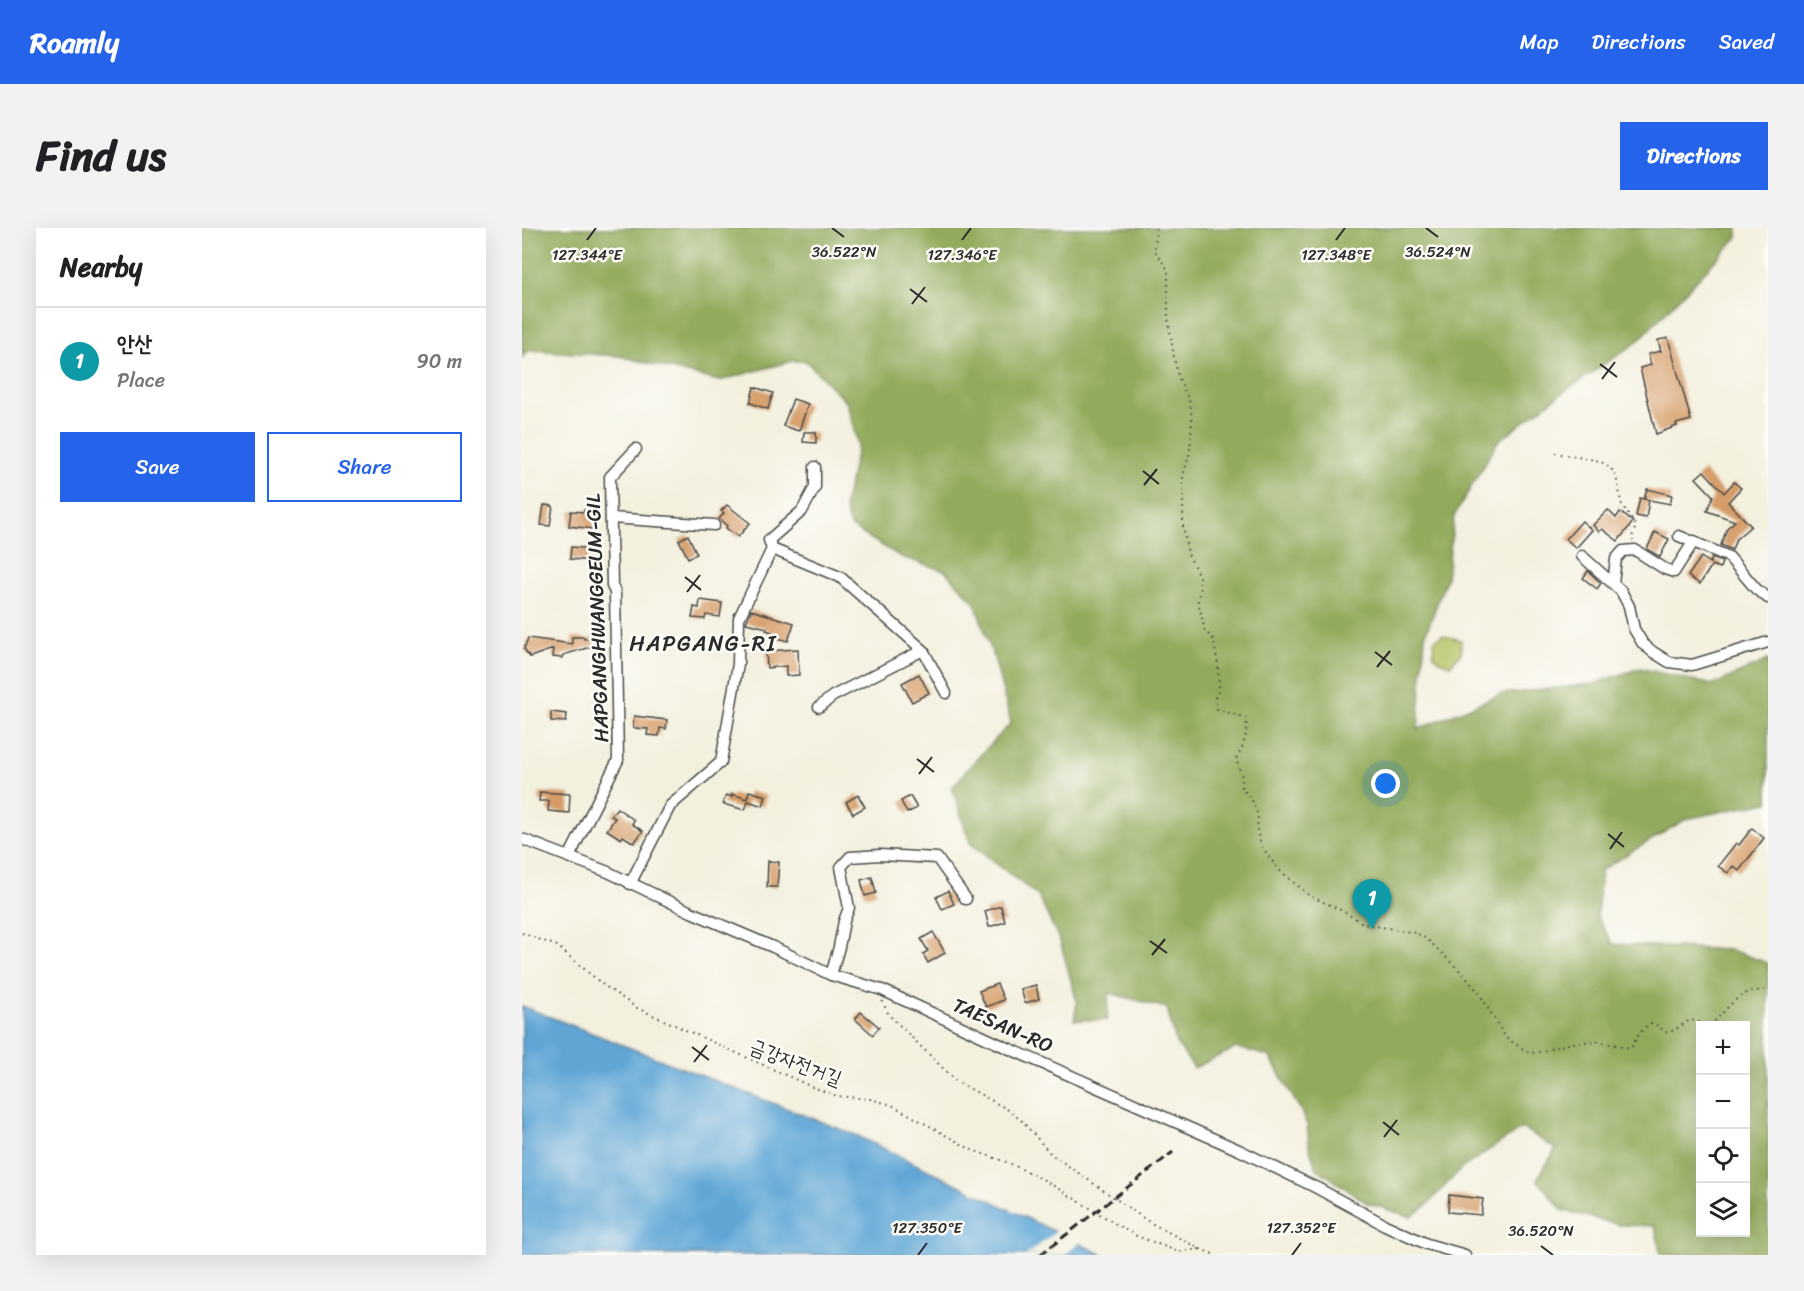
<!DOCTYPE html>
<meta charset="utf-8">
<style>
body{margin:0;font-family:Sriracha,"Poor Story",sans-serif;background:#f2f2f2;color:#202124}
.controls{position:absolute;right:18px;bottom:18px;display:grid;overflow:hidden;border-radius:0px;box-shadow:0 6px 24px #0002}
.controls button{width:54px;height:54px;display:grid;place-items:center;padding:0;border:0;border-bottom:2px solid #e0e0e0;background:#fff;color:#202124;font:30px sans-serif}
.you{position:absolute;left:864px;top:556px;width:21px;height:21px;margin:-15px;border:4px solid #fff;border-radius:50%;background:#1a73e8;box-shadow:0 0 0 9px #1a73e833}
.badge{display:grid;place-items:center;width:39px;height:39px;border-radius:50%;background:#2563eb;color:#fff;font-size:20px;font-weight:700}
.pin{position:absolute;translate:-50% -50px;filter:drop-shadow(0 2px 3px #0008)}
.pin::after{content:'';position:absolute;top:32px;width:21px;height:18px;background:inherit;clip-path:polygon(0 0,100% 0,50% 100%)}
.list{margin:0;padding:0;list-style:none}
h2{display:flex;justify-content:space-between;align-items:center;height:78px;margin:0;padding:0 24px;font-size:26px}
h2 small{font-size:20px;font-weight:400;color:#757577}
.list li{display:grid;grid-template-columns:39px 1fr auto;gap:18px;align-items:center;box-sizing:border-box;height:108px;padding:0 24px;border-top:2px solid #e0e0e0}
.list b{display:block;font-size:22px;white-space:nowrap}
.list p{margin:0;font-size:20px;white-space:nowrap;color:#757577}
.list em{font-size:20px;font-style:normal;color:#757577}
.actions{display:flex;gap:12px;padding:18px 24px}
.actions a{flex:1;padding:14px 0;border:2px solid #2563eb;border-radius:0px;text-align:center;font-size:21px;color:#2563eb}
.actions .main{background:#2563eb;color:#fff}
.icon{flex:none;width:33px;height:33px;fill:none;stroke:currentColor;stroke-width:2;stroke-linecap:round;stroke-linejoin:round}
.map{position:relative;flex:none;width:1246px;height:1027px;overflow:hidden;border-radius:0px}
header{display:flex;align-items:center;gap:36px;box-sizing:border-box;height:84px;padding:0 30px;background:#2563eb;color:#fff}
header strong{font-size:28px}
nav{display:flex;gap:33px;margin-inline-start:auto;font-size:21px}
.intro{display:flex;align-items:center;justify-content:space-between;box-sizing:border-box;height:144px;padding:0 36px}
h1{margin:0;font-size:42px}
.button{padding:15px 27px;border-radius:0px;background:#2563eb;color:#fff;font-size:21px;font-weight:700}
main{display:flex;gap:36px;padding:0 36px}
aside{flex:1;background:#fff;border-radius:0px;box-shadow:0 6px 24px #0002}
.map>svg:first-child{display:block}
.green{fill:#b8c466;stroke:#727848;stroke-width:1.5}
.forest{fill:#92aa5b;stroke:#5e6a43;stroke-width:1.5;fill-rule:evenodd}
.water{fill:#5fa6d5;stroke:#456880;stroke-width:1.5}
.pier{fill:#f3f0de}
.building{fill:#d69d69}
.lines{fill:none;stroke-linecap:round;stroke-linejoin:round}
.minor-casing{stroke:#494946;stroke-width:13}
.path{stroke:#494946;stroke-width:2;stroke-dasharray:1.5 4.5;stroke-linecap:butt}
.minor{stroke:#fff;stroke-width:10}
.rail{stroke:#2b2b2b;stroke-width:3;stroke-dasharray:9 4.5;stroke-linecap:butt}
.ticks{fill:none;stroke:#2b2b2b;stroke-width:2}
.labels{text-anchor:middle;stroke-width:5;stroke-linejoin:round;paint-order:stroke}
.street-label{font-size:20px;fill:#2b2b2b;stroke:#fdfcf7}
.quarter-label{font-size:22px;letter-spacing:1.5px;fill:#2b2b2b;stroke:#fdfcf7}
.ticks-label{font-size:15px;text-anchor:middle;fill:#2b2b2b;stroke:#fdfcf7;stroke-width:5;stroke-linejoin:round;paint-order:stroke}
</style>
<header>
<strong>Roamly</strong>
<nav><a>Map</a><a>Directions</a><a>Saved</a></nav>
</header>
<div class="intro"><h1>Find us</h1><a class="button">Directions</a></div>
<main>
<aside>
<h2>Nearby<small></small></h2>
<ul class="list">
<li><span class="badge" style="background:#0f9aa8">1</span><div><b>안산</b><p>Place</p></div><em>90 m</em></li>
</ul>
<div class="actions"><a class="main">Save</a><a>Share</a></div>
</aside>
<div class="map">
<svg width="1246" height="1027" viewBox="0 0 1246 1027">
<rect width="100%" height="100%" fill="#fdfcf7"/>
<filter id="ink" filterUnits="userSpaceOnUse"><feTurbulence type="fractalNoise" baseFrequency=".0167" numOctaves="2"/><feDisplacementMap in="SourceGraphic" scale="12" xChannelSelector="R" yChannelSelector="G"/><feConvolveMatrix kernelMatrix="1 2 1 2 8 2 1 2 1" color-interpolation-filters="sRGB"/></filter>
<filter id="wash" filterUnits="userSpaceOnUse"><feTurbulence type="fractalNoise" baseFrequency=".008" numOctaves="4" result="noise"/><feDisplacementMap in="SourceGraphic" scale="24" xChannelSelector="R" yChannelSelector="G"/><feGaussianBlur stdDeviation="1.35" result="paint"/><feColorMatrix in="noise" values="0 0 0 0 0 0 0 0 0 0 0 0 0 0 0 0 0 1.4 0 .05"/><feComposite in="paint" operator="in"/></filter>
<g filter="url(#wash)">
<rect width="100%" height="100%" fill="#f3f0de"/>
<path class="green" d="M 920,407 L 939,412 L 939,425 L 928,437 L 917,433 L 911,425 L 912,413 Z"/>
<path class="forest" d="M 0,0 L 1216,0 L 1215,10 L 1114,115 L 1036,168 L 976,213 L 932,288 L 925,349 L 903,408 L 896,501 L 979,466 L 1071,456 L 1118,440 L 1191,457 L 1246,432 L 1246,574 L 1164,591 L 1079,642 L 1075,689 L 1091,716 L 1209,722 L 1246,735 L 1246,1027 L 1139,1027 L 1133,998 L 1098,997 L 1040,982 L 1015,951 L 1034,921 L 1000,900 L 939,941 L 904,978 L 889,989 L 845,975 L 794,940 L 787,918 L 785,897 L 778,881 L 747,828 L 714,820 L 672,840 L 654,815 L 645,780 L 587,765 L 585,792 L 552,792 L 555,774 L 538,713 L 516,668 L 448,615 L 430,560 L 448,538 L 489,495 L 473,433 L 453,375 L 423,343 L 379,329 L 328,298 L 322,279 L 336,217 L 325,175 L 284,133 L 270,133 L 197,153 L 97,128 L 8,122 L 0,129 ZM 1178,798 L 1224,798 L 1224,1004 L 1178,1004 Z"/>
<path class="water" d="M 0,778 L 336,908 L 581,1027 L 0,1027 Z"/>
<path class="pier" d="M 536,1002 L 560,1013 L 542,1027 L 504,1027 Z"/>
<g id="blocks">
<g class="building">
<path d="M 1146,110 L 1169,192 L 1154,196 L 1155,198 L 1134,206 L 1118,140 L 1129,137 L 1126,126 L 1139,123 L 1136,112 Z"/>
<path d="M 232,159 L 251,165 L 246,181 L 228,175 Z"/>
<path d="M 271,171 L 286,176 L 277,203 L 261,198 Z"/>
<path d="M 282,204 L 294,204 L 294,215 L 281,214 Z"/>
<path d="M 1182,243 L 1202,265 L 1212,254 L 1219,260 L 1206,274 L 1229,298 L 1214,311 L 1210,322 L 1199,317 L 1205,300 L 1213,293 L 1185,283 L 1191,268 L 1174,250 Z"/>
<path d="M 1125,261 L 1150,267 L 1148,276 L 1122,271 Z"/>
<path d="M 1118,270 L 1127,272 L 1124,290 L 1114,288 Z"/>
<path d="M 22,277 L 31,278 L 28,298 L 19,297 Z"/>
<path d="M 205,277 L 228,295 L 216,309 L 204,300 L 205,298 L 197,291 L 202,285 L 199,283 Z"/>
<path d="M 62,282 L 73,283 L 71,301 L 47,298 L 49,283 L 62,284 Z"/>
<path d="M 1086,282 L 1094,290 L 1098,284 L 1111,294 L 1096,313 L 1080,301 L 1077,304 L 1071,297 Z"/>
<path d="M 1060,293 L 1070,302 L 1054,320 L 1044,311 Z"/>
<path d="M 1133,304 L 1147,311 L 1138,329 L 1125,321 Z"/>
<path d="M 166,307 L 175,326 L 166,330 L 157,312 Z"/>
<path d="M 49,319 L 72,321 L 71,333 L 48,331 Z"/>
<path d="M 1179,329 L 1188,335 L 1190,330 L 1200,334 L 1198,340 L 1190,337 L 1178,356 L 1166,348 Z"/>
<path d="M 1066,343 L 1079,355 L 1075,361 L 1061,350 Z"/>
<path d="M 178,372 L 200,375 L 198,389 L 184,387 L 183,391 L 170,390 L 172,379 L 177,380 Z"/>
<path d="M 229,382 L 272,395 L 266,413 L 249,408 L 250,404 L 244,402 L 245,400 L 224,395 Z"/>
<path d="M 50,409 L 62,409 L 62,411 L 74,410 L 75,417 L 41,427 L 40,430 L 30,429 L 31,421 L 8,429 L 2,421 L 6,410 L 50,416 Z"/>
<path d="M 276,421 L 277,447 L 264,448 L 264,438 L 245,440 L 244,423 Z"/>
<path d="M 397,446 L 407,465 L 390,474 L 380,455 Z"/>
<path d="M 29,484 L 45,486 L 44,494 L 29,493 Z"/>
<path d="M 112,488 L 145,492 L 144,501 L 138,500 L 137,508 L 125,507 L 126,501 L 111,500 Z"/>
<path d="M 227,563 L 244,568 L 241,578 L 226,573 L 223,582 L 201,576 L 204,567 L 210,569 L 210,566 L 225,571 Z"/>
<path d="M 18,564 L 48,566 L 47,585 L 26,583 L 27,573 L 17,573 Z"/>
<path d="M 336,567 L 343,579 L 331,586 L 324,574 Z"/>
<path d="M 388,568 L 395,580 L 385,585 L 379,573 Z"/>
<path d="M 95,580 L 112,592 L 110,596 L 121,603 L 112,615 L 101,608 L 99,611 L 85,602 L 93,590 L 89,588 Z"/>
<path d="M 1230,600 L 1242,610 L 1217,643 L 1211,638 L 1206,645 L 1196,638 L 1214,615 L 1217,617 Z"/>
<path d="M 246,633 L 257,634 L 255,659 L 245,659 Z"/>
<path d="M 350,649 L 354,665 L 343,668 L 339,652 Z"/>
<path d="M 426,663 L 432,676 L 420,681 L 414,669 Z"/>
<path d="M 479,678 L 483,694 L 467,699 L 463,683 Z"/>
<path d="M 411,704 L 423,725 L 406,735 L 401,726 L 406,723 L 399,711 Z"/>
<path d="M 475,756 L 482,772 L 464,779 L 457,763 Z"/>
<path d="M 514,757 L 517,771 L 503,775 L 499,761 Z"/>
<path d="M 339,784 L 357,799 L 351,807 L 333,791 Z"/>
<path d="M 927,967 L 961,971 L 959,987 L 926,984 Z"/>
</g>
</g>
</g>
<g filter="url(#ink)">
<use href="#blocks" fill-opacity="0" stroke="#494946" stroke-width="1.5"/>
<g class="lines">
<g class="minor-casing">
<g id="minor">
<path d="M 89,290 L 192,297"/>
<path d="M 1157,308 L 1207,329 L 1234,361 L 1246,370"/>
<path d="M 250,321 L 247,312 L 280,283 L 293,259 L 293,239"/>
<path d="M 1060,328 L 1099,363 L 1107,378 L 1112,401 L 1121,416 L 1131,424 L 1147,434 L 1170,437 L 1246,414"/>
<path d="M 1091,355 L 1094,331 L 1101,323 L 1113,322 L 1143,341 L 1152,344 L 1172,313"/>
<path d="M 401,422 L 424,465"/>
<path d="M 0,611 L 86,644 L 169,684 L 251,719 L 309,747 L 360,762 L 479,817 L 717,922 L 795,960 L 863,997 L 905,1016 L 943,1027"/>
<path d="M 47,629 L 96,532 L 93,364 L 90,358 L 88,249 L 114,221"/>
<path d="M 108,656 L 148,578 L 199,534 L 216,436 L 217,390 L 250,321 L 318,349 L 401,422 L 311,468 L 297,479"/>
<path d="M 309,747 L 317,719 L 322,693 L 327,680 L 319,639 L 328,629 L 358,627 L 415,630 L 444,671"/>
</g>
</g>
<g class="path">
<path d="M 634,0 L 633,23 L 646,42 L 646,90 L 652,129 L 656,148 L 668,175 L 670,192 L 668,224 L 661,248 L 661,298 L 666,326 L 677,348 L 678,360 L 676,373 L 683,403 L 691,411 L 696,437 L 697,461 L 693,470 L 695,481 L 724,490 C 726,505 722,518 714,531 L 720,548 L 720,560 L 731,574 L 736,587 L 735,604 L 740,619 L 756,641 L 788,668 L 821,683 L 842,696 L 894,705 L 905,711 L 940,745 L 957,765 L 984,810 L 1006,824 L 1013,825 L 1050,815 L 1073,813 L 1109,820 C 1114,812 1124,790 1135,797 C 1140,800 1141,805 1147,804 C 1155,802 1161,795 1169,792 L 1189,797 C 1208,779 1217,759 1246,763"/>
<path d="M 1033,225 L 1078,233 L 1089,240 L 1096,255 L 1099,275 L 1114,298 L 1110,309 L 1111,313"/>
<path d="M 0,705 L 35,718 L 80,756 L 115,780 L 290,859 L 315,868 L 348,871 L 370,877 L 450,922 L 487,935 L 522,952 L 612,1007 L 657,1024 L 678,1021"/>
<path d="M 360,773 L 367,787 L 434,853 L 485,881 L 500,893 L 529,926 L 627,994 L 678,1021 L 694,1027"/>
</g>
<use href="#minor" class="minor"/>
<path class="rail" d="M 518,1027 L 651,924"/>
</g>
</g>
<path class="ticks" d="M 310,0 L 322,9M 904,0 L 916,9M 65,12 L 74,0M 440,12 L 449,0M 814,12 L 823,0M 388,61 L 405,74M 390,76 L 403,59M 1078,136 L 1095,149M 1080,151 L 1093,134M 621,243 L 637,256M 622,257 L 635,241M 163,349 L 179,362M 165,364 L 178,347M 853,424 L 870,437M 855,439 L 868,423M 395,531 L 412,544M 397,546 L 410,529M 1086,606 L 1102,619M 1088,621 L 1100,604M 628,713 L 645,725M 630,727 L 643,711M 170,819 L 187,832M 172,834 L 185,817M 861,894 L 877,907M 862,909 L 875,892M 1019,1018 L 1031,1027M 396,1027 L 405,1015M 770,1027 L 779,1015"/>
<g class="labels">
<g class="street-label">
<text transform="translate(75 390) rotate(-92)" y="7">HAPGANGHWANGGEUM-GIL</text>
<text transform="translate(481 797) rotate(24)" y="7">TAESAN-RO</text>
<text transform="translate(274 834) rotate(21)" y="7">금강자전거길</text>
</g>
<g class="quarter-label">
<text x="181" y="423">HAPGANG-RI</text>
</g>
</g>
<g class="ticks-label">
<text x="322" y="29">36.522°N</text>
<text x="916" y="29">36.524°N</text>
<text x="65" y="32">127.344°E</text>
<text x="814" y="32">127.348°E</text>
<text x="440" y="32">127.346°E</text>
<text x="405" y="1005">127.350°E</text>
<text x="779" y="1005">127.352°E</text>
<text x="1019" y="1008">36.520°N</text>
</g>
</svg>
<div class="controls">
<button>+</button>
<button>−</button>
<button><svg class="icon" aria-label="locate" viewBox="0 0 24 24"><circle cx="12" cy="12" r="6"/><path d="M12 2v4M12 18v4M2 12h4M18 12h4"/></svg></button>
<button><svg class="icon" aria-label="layers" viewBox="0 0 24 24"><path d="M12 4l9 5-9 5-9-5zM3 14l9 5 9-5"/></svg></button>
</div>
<div class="you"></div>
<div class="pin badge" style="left:850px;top:701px;background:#0f9aa8">1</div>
</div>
</main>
